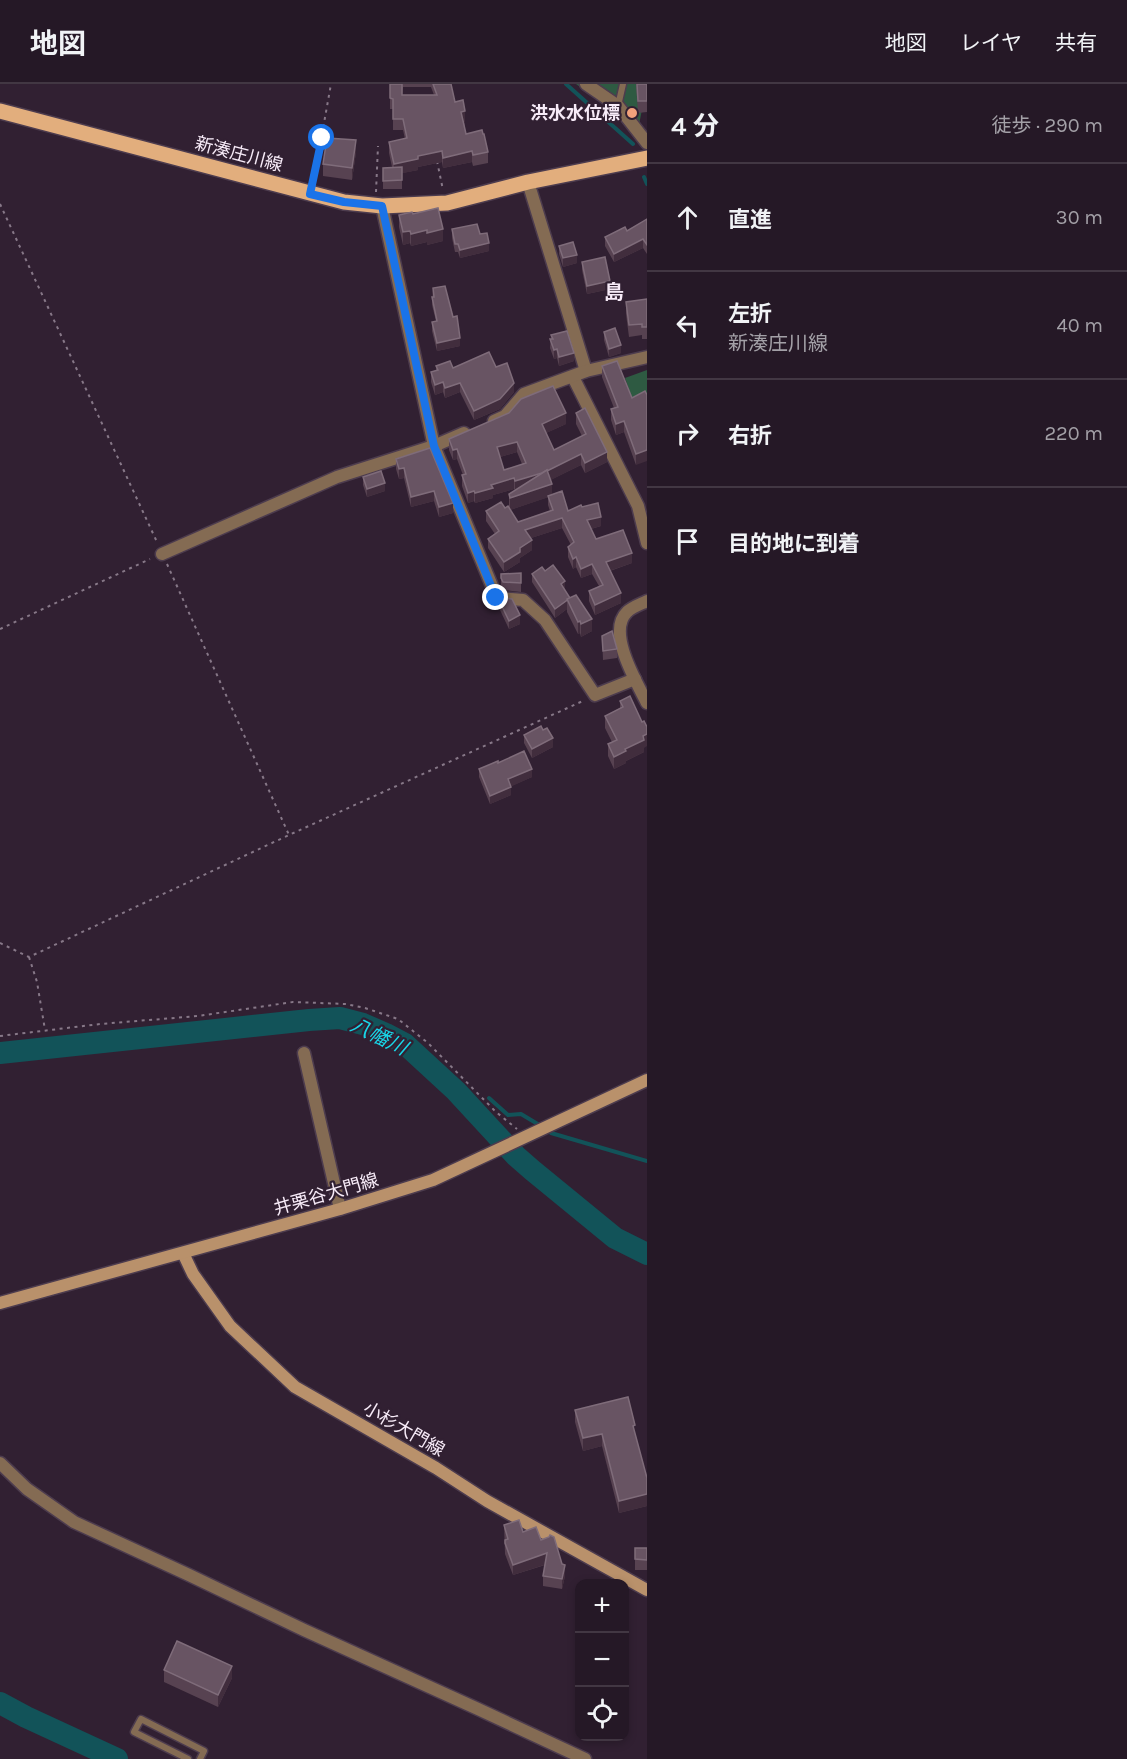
<!DOCTYPE html>
<html lang="ja">
<meta charset="utf-8">
<style>
body{margin:0;font-family:Karla,"Noto Sans JP",sans-serif;background:#312532;color:#f1f3f6}
.controls{position:absolute;right:18px;bottom:18px;display:grid;overflow:hidden;border-radius:12px;box-shadow:0 3px 9px #0003}
.controls button{width:54px;height:54px;display:grid;place-items:center;padding:0;border:0;border-bottom:2px solid #423743;background:#251826;color:#f1f3f6;font:30px sans-serif}
.stop{position:absolute;width:18px;height:18px;margin:-14px;border:4px solid #1a73e8;border-radius:50%;background:#fff}
.stop.end{background:#1a73e8;border-color:#fff;box-shadow:0 2px 6px #0008}
.list{margin:0;padding:0;list-style:none}
h2{display:flex;justify-content:space-between;align-items:center;height:78px;margin:0;padding:0 24px;font-size:26px}
h2 small{font-size:20px;font-weight:400;color:#a3a0a7}
.list li{display:grid;grid-template-columns:39px 1fr auto;gap:18px;align-items:center;box-sizing:border-box;height:108px;padding:0 24px;border-top:2px solid #423743}
.list b{display:block;font-size:22px;white-space:nowrap}
.list p{margin:0;font-size:20px;white-space:nowrap;color:#a3a0a7}
.list em{font-size:20px;font-style:normal;color:#a3a0a7}
.icon{flex:none;width:33px;height:33px;fill:none;stroke:currentColor;stroke-width:2;stroke-linecap:round;stroke-linejoin:round}
.map{position:relative;flex:none;width:647px;height:1675px;overflow:hidden}
header{display:flex;align-items:center;gap:36px;box-sizing:border-box;height:84px;padding:0 30px;background:#251826;border-bottom:2px solid #423743}
header strong{font-size:28px}
nav{display:flex;gap:33px;margin-inline-start:auto;font-size:21px}
main{display:flex}
aside{flex:1;background:#251826}
.map>svg:first-child{display:block}
.green{fill:#2e5a42}
.lines{fill:none;stroke-linecap:round;stroke-linejoin:round}
.stream{stroke:#125359;stroke-width:4}
.river{stroke:#125359;stroke-width:22}
.lane-casing{stroke:#4d3c4e;stroke-width:9}
.street-casing{stroke:#4d3c4e;stroke-width:15}
.secondary-casing{stroke:#4d3c4e;stroke-width:15}
.primary-casing{stroke:#4d3c4e;stroke-width:18}
.path{stroke:#877888;stroke-width:2;stroke-dasharray:3 4.5;stroke-linecap:butt}
.lane{stroke:#846b53;stroke-width:6}
.street{stroke:#846b53;stroke-width:12}
.secondary{stroke:#b9916b;stroke-width:12}
.primary{stroke:#e2ae7d;stroke-width:15}
.wall{fill:#574251;fill-rule:evenodd}
.shaded-wall{fill:#412d3d}
.building{fill:#685463;stroke:#7f6c7a;stroke-width:1.5;fill-rule:evenodd}
.route{stroke:#1a73e8;stroke-width:8}
.poi-dot{fill:#f1a17b;stroke:#312032;stroke-width:2}
.labels{text-anchor:middle;stroke-width:4.5;stroke-linejoin:round;paint-order:stroke}
.poi-label{font-size:18px;font-weight:bold;fill:#f7ebf8;stroke:#312032;text-anchor:end}
.street-label{font-size:18px;fill:#f7ebf8;stroke:#312032}
.neighbourhood-label{font-size:20px;font-weight:bold;fill:#f7ebf8;stroke:#312032}
.water-label{font-size:20px;font-style:italic;fill:#18d7e8;stroke:#312032}
</style>
<header>
<strong>地図</strong>
<nav><a>地図</a><a>レイヤ</a><a>共有</a></nav>
</header>
<main>
<div class="map">
<svg width="647" height="1675" viewBox="0 0 647 1675">
<rect width="100%" height="100%" fill="#312032"/>
<g class="green">
<path d="M 575,0 L 647,0 L 638,46 L 576,0 Z"/>
<path d="M 647,286 L 647,316 L 634,320 L 625,294 Z"/>
</g>
<g class="lines">
<g class="stream">
<path d="M 566,0 L 633,60"/>
<path d="M 644,93 L 647,100"/>
<path d="M 489,1014 L 508,1031 L 521,1030 L 541,1042"/>
<path d="M 548,1046 L 551,1049 L 647,1077"/>
</g>
<g class="river">
<path d="M 0,969 L 309,936 L 340,934 L 363,940 L 386,950 L 405,960 L 456,1007 L 516,1072 L 532,1086 L 615,1154 L 647,1170"/>
<path d="M 0,1619 L 26,1633 L 117,1675"/>
</g>
<g class="lane-casing">
<g id="lane">
<path d="M 618,22 L 623,0"/>
<path d="M 188,1675 L 134,1648 L 141,1635 L 204,1667 L 200,1675"/>
</g>
</g>
<g class="street-casing">
<g id="street">
<path d="M 586,0 L 618,22 L 647,59"/>
<path d="M 528,98 L 586,287"/>
<path d="M 382,122 L 434,362 L 497,514 L 523,516 L 545,536 L 595,611 L 635,595"/>
<path d="M 573,293 L 638,422 L 647,459"/>
<path d="M 494,337 L 505,332 L 524,310 L 586,287 L 647,273"/>
<path d="M 162,470 L 337,393 L 434,362 L 464,349"/>
<path d="M 647,517 C 641,520 632,523 627,528 C 606,548 637,599 647,619"/>
<path d="M 304,969 L 340,1125"/>
<path d="M 0,1379 L 27,1405 L 74,1438 L 189,1491 L 304,1546 L 478,1625 L 585,1675"/>
</g>
</g>
<g class="secondary-casing">
<g id="secondary">
<path d="M 183,1169 L 193,1190 L 230,1242 L 295,1303 L 436,1384 L 487,1417 L 647,1506"/>
<path d="M 0,1219 L 340,1125 L 433,1096 L 647,996"/>
</g>
</g>
<g class="primary-casing">
<path id="primary" d="M 0,27 L 344,118 L 382,122 L 447,119 L 528,98 L 647,74"/>
</g>
<g class="path">
<path d="M 437,77 L 443,106"/>
<path d="M 314,95 L 331,0"/>
<path d="M 376,108 L 378,62"/>
<path d="M 0,120 L 157,458"/>
<path d="M 167,480 L 289,751"/>
<path d="M 0,545 L 150,475"/>
<path d="M 0,859 L 29,873 L 289,751 L 585,616"/>
<path d="M 29,873 L 37,898 L 45,946"/>
<path d="M 0,952 L 100,940 L 198,932 L 293,918 L 346,920 L 365,924 L 398,935 L 428,959 L 496,1028 L 517,1045"/>
</g>
<use href="#lane" class="lane"/>
<use href="#street" class="street"/>
<use href="#secondary" class="secondary"/>
<use href="#primary" class="primary"/>
</g>
<g class="wall">
<path d="M 390,0 L 451,0 L 455,18 L 465,38 L 464,38 L 466,50 L 488,68 L 488,79 L 473,82 L 472,78 L 443,84 L 442,78 L 418,83 L 418,86 L 402,89 L 402,105 L 383,105 L 383,84 L 392,83 L 389,69 L 389,58 L 405,55 L 403,46 L 393,46 L 393,25 L 390,25 ZM 403,3 L 431,3 L 434,11 L 402,11 Z"/>
<path d="M 636,0 L 647,0 L 647,28 L 638,29 Z"/>
<path d="M 356,68 L 352,96 L 323,92 L 323,80 Z"/>
<path d="M 413,130 L 443,157 L 427,161 L 427,158 L 411,162 L 410,159 L 403,161 L 399,143 L 399,131 Z"/>
<path d="M 647,135 L 647,170 L 643,164 L 614,178 L 605,162 L 605,153 L 627,147 Z"/>
<path d="M 452,145 L 480,150 L 489,167 L 460,174 L 458,168 L 455,168 L 452,154 Z"/>
<path d="M 559,162 L 577,179 L 563,183 L 559,170 Z"/>
<path d="M 582,178 L 610,205 L 587,210 L 582,186 Z"/>
<path d="M 433,204 L 460,262 L 437,267 L 432,247 L 432,238 L 436,237 L 432,221 Z"/>
<path d="M 647,215 L 647,255 L 642,255 L 642,251 L 629,253 L 626,230 L 626,218 Z"/>
<path d="M 604,248 L 621,269 L 609,273 L 604,256 Z"/>
<path d="M 551,251 L 574,277 L 559,282 L 557,274 L 554,275 L 550,264 Z"/>
<path d="M 436,282 L 453,284 L 496,283 L 514,308 L 500,325 L 474,336 L 460,308 L 445,314 L 443,308 L 435,311 L 431,298 L 431,288 L 436,286 Z"/>
<path d="M 602,282 L 632,314 L 645,307 L 636,381 L 624,348 L 616,351 L 611,336 L 611,325 L 614,324 L 602,293 Z"/>
<path d="M 576,329 L 607,378 L 585,389 L 581,381 L 550,396 L 552,411 L 568,427 L 601,442 L 591,445 L 596,455 L 632,479 L 610,487 L 621,519 L 595,531 L 589,517 L 589,507 L 599,502 L 592,490 L 581,494 L 576,483 L 573,485 L 568,473 L 568,463 L 571,461 L 562,444 L 531,454 L 532,466 L 520,474 L 520,478 L 504,488 L 488,464 L 488,455 L 495,450 L 486,437 L 486,427 L 509,423 L 509,410 L 515,406 L 514,405 L 493,411 L 493,414 L 475,419 L 474,417 L 468,419 L 462,402 L 462,391 L 463,391 L 457,375 L 453,376 L 449,366 L 449,355 L 566,340 L 546,349 L 554,366 L 582,352 L 576,340 ZM 517,368 L 522,380 L 504,386 L 500,373 ZM 548,413 L 548,421 L 550,427 L 518,438 L 510,426 Z"/>
<path d="M 430,364 L 453,429 L 439,433 L 434,417 L 411,423 L 404,394 L 399,395 L 396,385 L 396,375 Z"/>
<path d="M 363,393 L 385,407 L 367,413 L 363,401 Z"/>
<path d="M 545,487 L 592,547 L 581,553 L 580,549 L 578,550 L 567,528 L 567,525 L 555,534 L 532,498 L 532,490 Z"/>
<path d="M 521,489 L 521,508 L 503,506 L 501,502 L 501,490 Z"/>
<path d="M 500,518 L 520,540 L 509,545 L 500,526 Z"/>
<path d="M 602,552 L 617,565 L 617,574 L 603,576 Z"/>
<path d="M 620,617 L 644,664 L 644,668 L 626,677 L 626,679 L 614,685 L 608,672 L 608,660 L 612,658 L 605,644 L 605,632 L 620,624 Z"/>
<path d="M 543,646 L 553,663 L 532,674 L 524,659 L 524,651 Z"/>
<path d="M 498,679 L 532,693 L 511,702 L 511,711 L 490,720 L 479,693 L 479,685 Z"/>
<path d="M 575,1326 L 635,1350 L 647,1394 L 647,1422 L 619,1429 L 602,1362 L 583,1367 L 575,1338 Z"/>
<path d="M 504,1441 L 541,1456 L 565,1492 L 562,1505 L 543,1502 L 543,1492 L 545,1481 L 513,1491 L 505,1470 Z"/>
<rect x="635" y="1464" width="12" height="22"/>
<path d="M 164,1586 L 232,1594 L 218,1623 L 164,1598 Z"/>
</g>
<g class="shaded-wall">
<path d="M 465,27 L 465,38 L 461,39 L 461,28 Z"/>
<path d="M 356,56 L 356,68 L 352,96 L 352,84 Z"/>
<path d="M 442,67 L 442,78 L 418,83 L 418,86 L 394,91 L 394,80 L 418,72 Z"/>
<path d="M 472,67 L 472,78 L 443,84 L 443,74 Z"/>
<path d="M 443,145 L 443,157 L 427,161 L 427,149 Z"/>
<path d="M 427,146 L 427,158 L 411,162 L 411,150 Z"/>
<path d="M 410,147 L 410,159 L 403,161 L 403,148 Z"/>
<path d="M 643,155 L 643,164 L 614,178 L 614,170 Z"/>
<path d="M 489,159 L 489,167 L 460,174 L 460,166 Z"/>
<path d="M 577,171 L 577,179 L 563,183 L 563,174 Z"/>
<path d="M 610,197 L 610,205 L 587,210 L 587,202 Z"/>
<path d="M 460,254 L 460,262 L 437,267 L 437,259 Z"/>
<path d="M 621,261 L 621,269 L 609,273 L 609,265 Z"/>
<path d="M 557,265 L 557,274 L 554,275 L 554,266 Z"/>
<path d="M 574,269 L 574,277 L 559,282 L 559,273 Z"/>
<path d="M 443,298 L 443,308 L 435,311 L 435,301 Z"/>
<path d="M 460,299 L 460,308 L 445,314 L 445,304 Z"/>
<path d="M 514,299 L 514,308 L 500,325 L 474,336 L 474,327 Z"/>
<path d="M 566,329 L 566,340 L 542,351 L 542,340 Z"/>
<path d="M 624,337 L 624,348 L 616,351 L 616,340 Z"/>
<path d="M 517,358 L 517,368 L 497,374 L 497,363 Z"/>
<path d="M 457,365 L 457,375 L 453,376 L 453,366 Z"/>
<path d="M 647,366 L 647,377 L 636,381 L 636,370 Z"/>
<path d="M 607,368 L 607,378 L 585,389 L 585,379 Z"/>
<path d="M 581,370 L 581,381 L 545,399 L 515,407 L 515,397 Z"/>
<path d="M 404,384 L 404,394 L 399,395 L 399,385 Z"/>
<path d="M 514,394 L 514,405 L 493,411 L 493,414 L 475,419 L 475,409 L 491,401 Z"/>
<path d="M 385,399 L 385,407 L 367,413 L 367,405 Z"/>
<path d="M 552,400 L 552,412 L 510,426 L 510,414 Z"/>
<path d="M 434,407 L 434,417 L 411,423 L 411,413 Z"/>
<path d="M 474,407 L 474,417 L 468,419 L 468,409 Z"/>
<path d="M 453,419 L 453,429 L 439,433 L 439,423 Z"/>
<path d="M 601,433 L 601,442 L 587,446 L 587,436 Z"/>
<path d="M 562,434 L 562,444 L 525,456 L 525,446 Z"/>
<path d="M 532,456 L 532,466 L 520,474 L 520,478 L 504,488 L 504,478 L 520,464 Z"/>
<path d="M 632,469 L 632,479 L 606,488 L 606,478 Z"/>
<path d="M 576,473 L 576,483 L 573,485 L 573,475 Z"/>
<path d="M 592,480 L 592,490 L 581,494 L 581,485 Z"/>
<path d="M 565,497 L 565,506 L 561,500 Z"/>
<path d="M 621,509 L 621,519 L 595,531 L 595,521 Z"/>
<path d="M 567,517 L 567,525 L 555,534 L 555,525 Z"/>
<path d="M 520,531 L 520,540 L 509,545 L 509,537 Z"/>
<path d="M 592,535 L 592,547 L 581,553 L 581,540 Z"/>
<path d="M 580,537 L 580,549 L 578,550 L 578,538 Z"/>
<path d="M 647,650 L 647,662 L 644,664 L 644,668 L 626,677 L 626,679 L 614,685 L 614,673 L 643,652 Z"/>
<path d="M 553,654 L 553,663 L 532,674 L 532,665 Z"/>
<path d="M 532,685 L 532,693 L 508,704 L 508,695 Z"/>
<path d="M 511,703 L 511,711 L 490,720 L 490,712 Z"/>
<path d="M 602,1350 L 602,1362 L 583,1367 L 583,1354 Z"/>
<path d="M 647,1410 L 647,1422 L 619,1429 L 619,1417 Z"/>
<path d="M 547,1469 L 547,1480 L 513,1491 L 513,1481 Z"/>
<path d="M 565,1481 L 565,1492 L 562,1505 L 562,1495 Z"/>
<path d="M 232,1582 L 232,1594 L 218,1623 L 218,1611 Z"/>
</g>
<g class="building">
<path d="M 390,0 L 402,0 L 402,11 L 437,11 L 433,0 L 451,0 L 455,18 L 463,16 L 465,27 L 461,28 L 466,50 L 482,46 L 483,50 L 484,50 L 488,68 L 473,71 L 472,67 L 443,74 L 442,67 L 418,72 L 418,75 L 394,80 L 389,58 L 407,54 L 403,35 L 393,35 L 393,15 L 390,14 Z"/>
<path d="M 637,0 L 647,0 L 647,17 L 638,17 Z"/>
<path d="M 327,54 L 356,56 L 352,84 L 323,80 Z"/>
<path d="M 402,83 L 402,96 L 383,97 L 383,84 Z"/>
<path d="M 438,124 L 443,145 L 427,149 L 427,146 L 411,150 L 410,147 L 403,148 L 399,131 L 412,128 L 413,130 Z"/>
<path d="M 647,135 L 647,161 L 643,155 L 614,170 L 605,153 L 625,143 L 627,147 Z"/>
<path d="M 477,140 L 480,150 L 487,149 L 489,159 L 460,166 L 458,160 L 455,160 L 452,145 Z"/>
<path d="M 573,158 L 577,171 L 563,174 L 559,162 Z"/>
<path d="M 605,173 L 610,197 L 587,202 L 582,178 Z"/>
<path d="M 445,202 L 453,233 L 457,232 L 460,254 L 437,259 L 432,238 L 437,237 L 432,213 L 434,213 L 433,204 Z"/>
<path d="M 647,215 L 647,243 L 642,243 L 642,240 L 629,241 L 626,218 Z"/>
<path d="M 615,244 L 621,261 L 609,265 L 604,248 Z"/>
<path d="M 567,247 L 574,269 L 559,273 L 557,265 L 554,266 L 550,255 L 553,255 L 551,251 Z"/>
<path d="M 489,268 L 496,283 L 507,279 L 514,299 L 500,315 L 474,327 L 460,299 L 445,304 L 443,298 L 435,301 L 431,288 L 438,286 L 436,282 L 450,277 L 453,284 Z"/>
<path d="M 617,277 L 632,314 L 645,307 L 647,311 L 647,366 L 636,370 L 624,337 L 616,340 L 611,325 L 618,323 L 602,282 Z"/>
<path d="M 553,302 L 566,329 L 542,340 L 554,366 L 586,350 L 576,329 L 585,324 L 607,368 L 585,379 L 581,370 L 547,387 L 547,386 L 542,389 L 515,397 L 514,394 L 491,401 L 493,404 L 475,409 L 474,407 L 468,409 L 462,391 L 466,390 L 457,365 L 453,366 L 449,355 L 509,329 L 521,315 ZM 517,358 L 526,379 L 504,386 L 497,363 Z"/>
<path d="M 430,364 L 453,419 L 439,423 L 434,407 L 411,413 L 404,384 L 399,385 L 396,375 Z"/>
<path d="M 547,386 L 552,400 L 510,414 L 509,410 Z"/>
<path d="M 381,387 L 385,399 L 367,405 L 363,393 Z"/>
<path d="M 562,407 L 568,427 L 581,421 L 582,423 L 598,419 L 601,433 L 587,436 L 596,455 L 623,446 L 632,469 L 606,478 L 621,509 L 595,521 L 589,507 L 603,501 L 592,480 L 581,485 L 576,473 L 573,475 L 568,463 L 574,458 L 562,434 L 525,446 L 532,456 L 520,464 L 520,468 L 504,478 L 488,455 L 499,447 L 486,427 L 501,418 L 505,424 L 508,422 L 518,438 L 553,426 L 548,412 Z"/>
<path d="M 553,481 L 565,497 L 561,500 L 570,514 L 555,525 L 532,490 L 542,483 L 545,487 Z"/>
<path d="M 521,489 L 521,499 L 503,498 L 501,494 L 501,490 Z"/>
<path d="M 576,511 L 592,535 L 581,540 L 580,537 L 578,538 L 567,515 Z"/>
<path d="M 502,514 L 512,515 L 520,531 L 509,537 L 500,518 L 502,517 Z"/>
<path d="M 612,547 L 617,565 L 603,567 L 602,552 Z"/>
<path d="M 630,612 L 642,638 L 644,637 L 647,643 L 647,650 L 643,652 L 644,656 L 625,665 L 626,667 L 614,673 L 608,660 L 617,656 L 605,632 L 623,623 L 620,617 Z"/>
<path d="M 541,642 L 543,646 L 547,644 L 553,654 L 532,665 L 524,651 Z"/>
<path d="M 524,667 L 532,685 L 508,695 L 511,703 L 490,712 L 479,685 L 498,677 L 498,679 Z"/>
<path d="M 628,1313 L 635,1341 L 633,1342 L 647,1394 L 647,1410 L 619,1417 L 602,1350 L 583,1354 L 575,1326 Z"/>
<path d="M 519,1436 L 523,1448 L 536,1443 L 541,1456 L 549,1453 L 550,1451 L 554,1453 L 562,1480 L 565,1481 L 562,1495 L 543,1492 L 547,1469 L 513,1481 L 505,1459 L 505,1456 L 508,1455 L 504,1441 Z"/>
<path d="M 635,1464 L 647,1464 L 647,1476 L 635,1475 Z"/>
<path d="M 177,1557 L 232,1582 L 218,1611 L 164,1586 Z"/>
</g>
<g class="lines">
<path class="route" d="M 322,54 L 310,110 L 344,118 L 382,122 L 434,362 L 496,514"/>
</g>
<circle class="poi-dot" cx="632" cy="29" r="6"/>
<g class="labels">
<g class="poi-label">
<text x="620" y="35">洪水水位標</text>
</g>
<g class="street-label">
<text transform="translate(239 70) rotate(15)" y="6">新湊庄川線</text>
<text transform="translate(326 1110) rotate(-16)" y="6">井栗谷大門線</text>
<text transform="translate(404 1345) rotate(30)" y="6">小杉大門線</text>
</g>
<g class="neighbourhood-label">
<text x="614" y="215">島</text>
</g>
<g class="water-label">
<text transform="translate(379 952) rotate(26)" y="7">八幡川</text>
</g>
</g>
</svg>
<div class="controls">
<button>+</button>
<button>−</button>
<button><svg class="icon" aria-label="locate" viewBox="0 0 24 24"><circle cx="12" cy="12" r="6"/><path d="M12 2v4M12 18v4M2 12h4M18 12h4"/></svg></button>
</div>
<div class="stop" style="left:322px;top:54px"></div>
<div class="stop end" style="left:496px;top:514px"></div>
</div>
<aside>
<h2>4 分<small>徒歩 · 290 m</small></h2>
<ul class="list">
<li><svg class="icon" aria-label="ahead" viewBox="0 0 24 24"><path d="M12 20V5M6 11l6-6 6 6"/></svg><div><b>直進</b></div><em>30 m</em></li>
<li><svg class="icon" aria-label="left" viewBox="0 0 24 24"><path d="M17 20v-9H6M10 6l-5 5 5 5"/></svg><div><b>左折</b><p>新湊庄川線</p></div><em>40 m</em></li>
<li><svg class="icon" aria-label="right" viewBox="0 0 24 24"><path d="M7 20v-9h11M14 6l5 5-5 5"/></svg><div><b>右折</b></div><em>220 m</em></li>
<li><svg class="icon" aria-label="arrive" viewBox="0 0 24 24"><path d="M6 21V4h12l-3 4 3 4H6"/></svg><div><b>目的地に到着</b></div></li>
</ul>
</aside>
</main>
